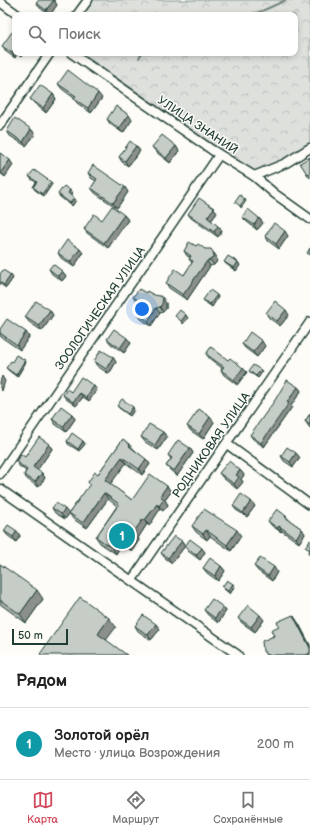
<!DOCTYPE html>
<html lang="ru">
<meta charset="utf-8">
<style>
body{margin:0;font-family:"Balsamiq Sans",sans-serif;background:#f2f2f2;color:#222}
.scale{position:absolute;left:12px;bottom:10px;width:56px;box-sizing:border-box;padding-left:4px;border:2px solid #1f3d34;border-top:0;font-size:11px;line-height:14px;white-space:nowrap;color:#1f3d34;-webkit-text-stroke:3px #fdfcf7;paint-order:stroke}
.you{position:absolute;left:142px;top:309px;width:14px;height:14px;margin:-10px;border:3px solid #fff;border-radius:50%;background:#1a73e8;box-shadow:0 0 0 6px #1a73e833}
.badge{display:grid;place-items:center;width:26px;height:26px;border-radius:50%;background:#d1495b;color:#fff;font-size:13px;font-weight:700}
.pin{position:absolute;translate:-50% -50%;border:2px solid #fff;box-shadow:0 1px 4px #0006}
.list{margin:0;padding:0;list-style:none}
h2{display:flex;justify-content:space-between;align-items:center;height:52px;margin:0;padding:0 16px;font-size:17px}
h2 small{font-size:13px;font-weight:400;color:#767676}
.list li{display:grid;grid-template-columns:26px 1fr auto;gap:12px;align-items:center;box-sizing:border-box;height:72px;padding:0 16px;border-top:1px solid #e0e0e0}
.list b{display:block;font-size:15px;white-space:nowrap}
.list p{margin:0;font-size:13px;white-space:nowrap;color:#767676}
.list em{font-size:13px;font-style:normal;color:#767676}
.icon{flex:none;width:22px;height:22px;fill:none;stroke:currentColor;stroke-width:2;stroke-linecap:round;stroke-linejoin:round}
.map{position:relative;flex:none;width:310px;height:655px;overflow:hidden}
.search{position:absolute;background:#fff;box-shadow:0 2px 6px #0003;left:12px;right:12px;top:12px;height:44px;display:flex;align-items:center;gap:10px;box-sizing:border-box;padding:0 14px;border-radius:8px;color:#767676;font-size:15px}
.sheet{height:124px;background:#fff}
nav{display:flex;justify-content:space-around;align-items:center;box-sizing:border-box;height:56px;border-top:1px solid #e0e0e0;background:#fff;font-size:11px;color:#767676}
nav a{display:grid;justify-items:center;gap:2px}
nav .on{color:#d1495b}
.map>svg:first-child{display:block}
.park{fill:url(#park-crowns);stroke:#7e8e88}
.lines{fill:none;stroke-linecap:round;stroke-linejoin:round}
.stream{stroke:#75877f;stroke-width:2}
.minor-casing{stroke:#1f3d34;stroke-width:11}
.minor{stroke:#fdfcf7;stroke-width:8}
.wall{fill:#aab0ab;stroke:#1f3d34}
.shaded-wall{fill:#8b908b;stroke:#1f3d34}
.building{fill:#c6cdc7;stroke:#1f3d34}
.labels{text-anchor:middle;stroke-width:3;stroke-linejoin:round;paint-order:stroke}
.street-label{font-size:12px;fill:#1f3d34;stroke:#fdfcf7}
</style>
<div class="map">
<svg width="310" height="655" viewBox="0 0 310 655">
<defs>
<pattern id="park-crowns" width="20" height="18" patternUnits="userSpaceOnUse"><rect width="20" height="18" fill="#dde0db"/><path d="M2 6a3 3 0 1 1 6 0M12 15a3 3 0 1 1 6 0" fill="none" stroke="#bdc1bd"/></pattern>
</defs>
<rect width="100%" height="100%" fill="#fdfcf7"/>
<filter id="ink" filterUnits="userSpaceOnUse"><feTurbulence type="fractalNoise" baseFrequency=".025" numOctaves="2"/><feDisplacementMap in="SourceGraphic" scale="8" xChannelSelector="R" yChannelSelector="G"/><feConvolveMatrix kernelMatrix="1 2 1 2 8 2 1 2 1" color-interpolation-filters="sRGB"/></filter>
<g filter="url(#ink)">
<path class="park" d="M 92,0 L 310,0 L 310,145 L 276,164 L 254,173 L 81,53 L 295,53 L 295,15 L 82,15 Z"/>
<g class="lines">
<g class="stream">
<path d="M 229,15 L 233,13 L 245,15"/>
<path d="M 249,15 L 262,11 L 286,0"/>
<path d="M 139,58 L 142,53"/>
</g>
<g class="minor-casing">
<g id="minor">
<path d="M 0,2 L 18,15"/>
<path d="M 77,15 L 88,0"/>
<path d="M 71,53 L 212,150 L 254,176 L 275,194 L 310,219"/>
<path d="M 0,125 L 50,53"/>
<path d="M 254,176 L 286,163 L 310,148"/>
<path d="M 227,444 L 310,505"/>
<path d="M 0,474 L 219,155"/>
<path d="M 0,489 L 238,655"/>
<path d="M 132,580 L 310,322"/>
</g>
</g>
<use href="#minor" class="minor"/>
</g>
<g class="wall">
<path d="M 54,0 L 57,5 L 50,15 L 40,8 L 36,3 Z"/>
<path d="M 15,34 L 15,53 L 23,53 L 21,57 L 17,54 L 15,58 L 5,51 L 2,46 Z"/>
<path d="M 58,84 L 102,98 L 91,113 L 77,103 L 74,99 L 74,98 L 62,89 Z"/>
<path d="M 53,94 L 56,99 L 46,113 L 34,103 L 30,99 Z"/>
<path d="M 107,119 L 132,120 L 123,133 L 110,124 Z"/>
<path d="M 31,129 L 35,134 L 26,146 L 10,136 L 7,131 Z"/>
<path d="M 136,146 L 140,151 L 128,166 L 122,162 L 119,157 Z"/>
<path d="M 176,146 L 179,151 L 170,163 L 156,152 L 152,147 Z"/>
<path d="M 0,153 L 13,165 L 5,177 L 0,173 Z"/>
<path d="M 310,157 L 310,178 L 307,174 Z"/>
<path d="M 88,173 L 128,192 L 117,208 L 95,193 L 91,188 L 96,181 L 91,178 Z"/>
<path d="M 29,176 L 52,184 L 44,196 L 35,190 L 33,187 L 36,182 L 31,179 Z"/>
<path d="M 72,193 L 70,195 L 74,198 L 76,200 L 72,206 L 60,197 L 58,194 Z"/>
<path d="M 217,213 L 211,221 L 222,230 L 218,237 L 191,218 L 188,214 Z"/>
<path d="M 124,215 L 128,220 L 108,248 L 87,233 L 84,229 L 102,220 Z"/>
<path d="M 242,217 L 259,218 L 263,223 L 257,230 L 246,221 Z"/>
<path d="M 265,236 L 288,236 L 279,249 L 268,241 Z"/>
<path d="M 196,246 L 213,252 L 216,256 L 217,261 L 214,265 L 210,266 L 187,300 L 169,288 L 166,283 L 184,275 L 192,263 L 189,259 L 190,257 L 187,256 L 184,251 Z"/>
<path d="M 58,253 L 83,253 L 74,267 L 61,258 Z"/>
<path d="M 224,262 L 240,265 L 236,271 L 226,264 Z"/>
<path d="M 49,269 L 62,271 L 66,276 L 62,281 L 52,274 Z"/>
<path d="M 0,274 L 13,278 L 6,288 L 0,284 Z"/>
<path d="M 146,293 L 166,303 L 166,309 L 163,312 L 160,313 L 151,326 L 141,319 L 138,314 L 141,309 L 138,306 L 140,304 L 137,302 L 133,297 Z"/>
<path d="M 218,297 L 212,307 L 205,302 L 203,300 Z"/>
<path d="M 266,313 L 289,315 L 280,326 L 269,318 Z"/>
<path d="M 53,315 L 42,331 L 29,322 L 25,317 Z"/>
<path d="M 0,329 L 26,332 L 29,337 L 20,350 L 1,337 L 0,335 Z"/>
<path d="M 107,339 L 131,343 L 124,353 L 111,344 Z"/>
<path d="M 242,344 L 265,346 L 257,357 L 245,348 Z"/>
<path d="M 206,354 L 228,360 L 247,372 L 237,385 L 224,375 L 221,370 L 222,368 L 210,359 Z"/>
<path d="M 94,361 L 116,362 L 109,374 L 97,366 Z"/>
<path d="M 26,362 L 17,377 L 8,370 L 6,368 Z"/>
<path d="M 249,371 L 262,372 L 258,378 L 251,373 Z"/>
<path d="M 298,387 L 301,391 L 291,406 L 292,407 L 264,447 L 253,439 L 250,435 Z"/>
<path d="M 97,390 L 89,401 L 83,397 L 76,406 L 66,399 L 63,395 L 71,392 Z"/>
<path d="M 117,406 L 134,410 L 130,416 L 119,408 Z"/>
<path d="M 72,414 L 75,419 L 66,432 L 55,424 L 52,419 Z"/>
<path d="M 310,414 L 310,428 L 305,421 Z"/>
<path d="M 214,422 L 203,439 L 191,431 L 187,426 Z"/>
<path d="M 163,432 L 167,437 L 158,450 L 145,442 L 141,437 Z"/>
<path d="M 123,439 L 150,464 L 142,475 L 126,463 L 110,484 L 132,500 L 167,486 L 171,492 L 165,500 L 168,505 L 163,511 L 160,509 L 149,526 L 147,524 L 138,538 L 139,540 L 132,551 L 124,546 L 121,549 L 119,548 L 116,554 L 100,543 L 96,537 L 117,506 L 108,499 L 87,528 L 73,519 L 69,513 L 90,485 L 88,482 L 98,474 Z"/>
<path d="M 67,441 L 83,441 L 85,444 L 79,451 L 68,444 Z"/>
<path d="M 49,444 L 52,449 L 37,470 L 42,473 L 45,478 L 38,487 L 27,479 L 24,475 L 26,471 L 19,466 L 16,461 L 25,457 Z"/>
<path d="M 190,448 L 193,453 L 177,476 L 170,470 L 166,466 L 171,459 L 168,455 Z"/>
<path d="M 296,453 L 300,458 L 293,467 L 284,461 L 281,456 Z"/>
<path d="M 240,470 L 244,475 L 241,479 L 243,482 L 237,489 L 223,478 L 219,473 Z"/>
<path d="M 233,506 L 255,506 L 247,517 L 236,510 Z"/>
<path d="M 52,508 L 69,514 L 65,519 L 55,513 Z"/>
<path d="M 286,516 L 289,520 L 302,529 L 305,534 L 299,543 L 282,531 L 281,532 L 272,526 L 268,521 Z"/>
<path d="M 192,526 L 241,536 L 231,551 L 210,536 L 207,540 L 196,532 Z"/>
<path d="M 4,531 L 17,531 L 20,536 L 16,542 L 7,535 Z"/>
<path d="M 182,541 L 185,546 L 172,563 L 165,558 L 161,553 Z"/>
<path d="M 185,546 L 205,552 L 200,560 L 188,551 Z"/>
<path d="M 0,564 L 43,599 L 26,623 L 0,604 Z"/>
<path d="M 221,566 L 225,571 L 218,581 L 207,573 L 203,568 Z"/>
<path d="M 254,566 L 277,572 L 272,581 L 258,571 Z"/>
<path d="M 235,586 L 230,594 L 224,589 L 222,587 Z"/>
<path d="M 223,607 L 226,611 L 218,623 L 208,615 L 204,610 Z"/>
<path d="M 293,615 L 299,624 L 310,645 L 310,655 L 266,655 L 263,651 L 279,626 Z"/>
<path d="M 238,618 L 264,620 L 255,632 L 242,623 Z"/>
<path d="M 135,626 L 160,629 L 151,640 L 138,631 Z"/>
</g>
<g class="shaded-wall">
<path d="M 54,0 L 57,5 L 50,15 L 46,10 Z"/>
<path d="M 14,50 L 15,51 L 15,53 L 16,53 L 17,54 L 15,58 L 12,53 Z"/>
<path d="M 18,53 L 23,53 L 21,57 Z"/>
<path d="M 98,93 L 102,98 L 91,113 L 88,108 Z"/>
<path d="M 53,94 L 56,99 L 46,113 L 43,108 Z"/>
<path d="M 129,115 L 132,120 L 123,133 L 119,129 Z"/>
<path d="M 31,129 L 35,134 L 26,146 L 23,142 Z"/>
<path d="M 136,146 L 140,151 L 128,166 L 125,161 Z"/>
<path d="M 176,146 L 179,151 L 170,163 L 166,158 Z"/>
<path d="M 10,160 L 13,165 L 5,177 L 1,172 Z"/>
<path d="M 51,182 L 52,184 L 44,196 L 42,194 Z"/>
<path d="M 125,187 L 128,192 L 117,208 L 113,203 Z"/>
<path d="M 70,190 L 72,193 L 70,196 L 68,193 Z"/>
<path d="M 74,198 L 76,200 L 72,206 L 70,203 Z"/>
<path d="M 245,199 L 246,201 L 241,208 L 240,206 Z"/>
<path d="M 214,208 L 217,213 L 210,222 L 207,217 Z"/>
<path d="M 124,215 L 128,220 L 108,248 L 104,243 Z"/>
<path d="M 259,218 L 263,223 L 257,230 L 254,225 Z"/>
<path d="M 218,226 L 222,230 L 218,237 L 214,232 Z"/>
<path d="M 285,231 L 288,236 L 279,249 L 276,244 Z"/>
<path d="M 80,249 L 83,253 L 74,267 L 70,262 Z"/>
<path d="M 213,252 L 216,256 L 217,261 L 214,265 L 210,260 Z"/>
<path d="M 207,261 L 210,266 L 187,300 L 183,295 Z"/>
<path d="M 238,262 L 240,265 L 236,271 L 234,268 Z"/>
<path d="M 62,271 L 66,276 L 62,281 L 58,276 Z"/>
<path d="M 11,275 L 13,278 L 6,288 L 4,285 Z"/>
<path d="M 217,295 L 218,297 L 212,307 L 210,304 Z"/>
<path d="M 163,298 L 166,303 L 166,309 L 163,312 L 160,307 Z"/>
<path d="M 156,308 L 160,313 L 151,326 L 148,321 Z"/>
<path d="M 50,310 L 53,315 L 42,331 L 39,326 Z"/>
<path d="M 286,310 L 289,315 L 280,326 L 277,321 Z"/>
<path d="M 186,315 L 188,318 L 183,324 L 181,321 Z"/>
<path d="M 26,332 L 29,337 L 20,350 L 17,345 Z"/>
<path d="M 127,338 L 131,343 L 124,353 L 120,348 Z"/>
<path d="M 262,341 L 265,346 L 257,357 L 253,352 Z"/>
<path d="M 113,357 L 116,362 L 109,374 L 106,369 Z"/>
<path d="M 25,360 L 26,362 L 17,377 L 16,375 Z"/>
<path d="M 243,368 L 247,372 L 237,385 L 234,380 Z"/>
<path d="M 261,370 L 262,372 L 258,378 L 256,376 Z"/>
<path d="M 2,376 L 5,381 L 2,391 L 0,388 L 0,382 Z"/>
<path d="M 94,386 L 97,390 L 89,401 L 86,397 Z"/>
<path d="M 298,387 L 301,391 L 291,406 L 292,407 L 264,447 L 261,443 L 287,402 Z"/>
<path d="M 80,393 L 83,397 L 76,406 L 73,402 Z"/>
<path d="M 133,407 L 134,410 L 130,416 L 128,414 Z"/>
<path d="M 72,414 L 75,419 L 66,432 L 63,427 Z"/>
<path d="M 210,417 L 214,422 L 203,439 L 199,434 Z"/>
<path d="M 163,432 L 167,437 L 158,450 L 155,445 Z"/>
<path d="M 83,441 L 85,444 L 79,451 L 78,449 Z"/>
<path d="M 49,444 L 52,449 L 36,472 L 33,467 Z"/>
<path d="M 190,448 L 193,453 L 177,476 L 174,471 Z"/>
<path d="M 296,453 L 300,458 L 293,467 L 290,462 Z"/>
<path d="M 122,457 L 126,463 L 109,486 L 105,480 Z"/>
<path d="M 146,459 L 150,464 L 142,475 L 139,469 Z"/>
<path d="M 240,470 L 244,475 L 241,479 L 243,482 L 237,489 L 234,484 L 236,475 Z"/>
<path d="M 42,473 L 45,478 L 38,487 L 35,482 Z"/>
<path d="M 167,486 L 171,492 L 165,500 L 168,505 L 163,511 L 159,506 L 160,496 Z"/>
<path d="M 104,493 L 108,499 L 87,528 L 83,523 Z"/>
<path d="M 251,501 L 255,506 L 247,517 L 243,513 Z"/>
<path d="M 157,504 L 160,509 L 149,526 L 145,520 Z"/>
<path d="M 65,509 L 69,514 L 65,519 L 61,514 Z"/>
<path d="M 143,519 L 147,524 L 138,538 L 139,540 L 132,551 L 128,546 L 133,533 Z"/>
<path d="M 279,526 L 282,531 L 281,532 L 277,528 Z"/>
<path d="M 302,529 L 305,534 L 299,543 L 296,538 Z"/>
<path d="M 206,530 L 210,536 L 207,540 L 203,534 Z"/>
<path d="M 237,530 L 241,536 L 231,551 L 227,545 Z"/>
<path d="M 17,531 L 20,536 L 16,542 L 13,537 Z"/>
<path d="M 120,540 L 124,546 L 121,549 L 117,544 Z"/>
<path d="M 182,541 L 185,546 L 172,563 L 168,558 Z"/>
<path d="M 116,543 L 119,548 L 116,554 L 112,548 Z"/>
<path d="M 202,548 L 205,552 L 200,560 L 196,555 Z"/>
<path d="M 221,566 L 225,571 L 218,581 L 215,576 Z"/>
<path d="M 274,567 L 277,572 L 272,581 L 268,576 Z"/>
<path d="M 233,584 L 235,586 L 230,594 L 228,591 Z"/>
<path d="M 37,590 L 43,599 L 26,623 L 20,614 Z"/>
<path d="M 223,607 L 226,611 L 218,623 L 215,618 Z"/>
<path d="M 260,615 L 264,620 L 255,632 L 251,627 Z"/>
<path d="M 293,615 L 299,624 L 310,645 L 310,648 Z"/>
<path d="M 109,618 L 116,627 L 104,643 L 98,634 Z"/>
<path d="M 156,624 L 160,629 L 151,640 L 148,635 Z"/>
</g>
<g class="building">
<path d="M 39,0 L 54,0 L 46,10 L 36,3 Z"/>
<path d="M 12,32 L 15,34 L 15,50 L 14,50 L 12,53 L 2,46 Z"/>
<path d="M 68,70 L 98,93 L 88,108 L 74,99 L 76,96 L 58,84 Z"/>
<path d="M 40,85 L 53,94 L 43,108 L 30,99 Z"/>
<path d="M 116,106 L 129,115 L 119,129 L 107,119 Z"/>
<path d="M 15,118 L 31,129 L 23,142 L 7,131 Z"/>
<path d="M 162,135 L 176,146 L 166,158 L 152,147 Z"/>
<path d="M 130,141 L 136,146 L 125,161 L 119,157 Z"/>
<path d="M 0,153 L 10,160 L 1,172 L 0,171 Z"/>
<path d="M 310,157 L 310,173 L 307,174 L 300,163 Z"/>
<path d="M 93,165 L 125,187 L 113,203 L 91,188 L 97,179 L 88,173 Z"/>
<path d="M 34,170 L 51,182 L 42,194 L 33,187 L 37,182 L 29,176 Z"/>
<path d="M 64,186 L 70,190 L 68,193 L 74,198 L 70,203 L 58,194 Z"/>
<path d="M 240,195 L 245,199 L 240,206 L 235,202 Z"/>
<path d="M 199,198 L 214,208 L 207,217 L 218,226 L 214,232 L 188,214 Z"/>
<path d="M 112,206 L 124,215 L 104,243 L 84,229 L 94,214 L 102,220 Z"/>
<path d="M 248,209 L 259,218 L 254,225 L 242,217 Z"/>
<path d="M 274,223 L 285,231 L 276,244 L 265,236 Z"/>
<path d="M 67,240 L 80,249 L 70,262 L 58,253 Z"/>
<path d="M 189,242 L 196,246 L 198,244 L 205,249 L 211,249 L 213,252 L 214,256 L 210,260 L 207,261 L 183,295 L 166,283 L 175,269 L 184,275 L 193,261 L 189,259 L 191,256 L 184,251 Z"/>
<path d="M 310,248 L 310,255 L 307,253 Z"/>
<path d="M 228,256 L 238,262 L 234,268 L 224,262 Z"/>
<path d="M 53,264 L 62,271 L 58,276 L 49,269 Z"/>
<path d="M 3,270 L 11,275 L 4,285 L 0,282 L 0,274 Z"/>
<path d="M 139,289 L 146,293 L 147,291 L 154,295 L 160,296 L 163,298 L 162,304 L 160,307 L 156,308 L 148,321 L 138,314 L 142,308 L 138,306 L 141,302 L 133,297 Z"/>
<path d="M 210,290 L 217,295 L 210,304 L 203,300 Z"/>
<path d="M 36,301 L 50,310 L 39,326 L 25,317 Z"/>
<path d="M 275,301 L 286,310 L 277,321 L 266,313 Z"/>
<path d="M 180,310 L 186,315 L 181,321 L 175,316 Z"/>
<path d="M 7,319 L 26,332 L 17,345 L 0,333 L 0,329 Z"/>
<path d="M 114,329 L 127,338 L 120,348 L 107,339 Z"/>
<path d="M 250,332 L 262,341 L 253,352 L 242,344 Z"/>
<path d="M 211,347 L 228,360 L 230,358 L 243,368 L 234,380 L 221,370 L 224,367 L 206,354 Z"/>
<path d="M 101,350 L 113,357 L 106,369 L 94,361 Z"/>
<path d="M 16,355 L 25,360 L 16,375 L 6,368 L 11,361 L 12,362 Z"/>
<path d="M 253,365 L 261,370 L 256,376 L 249,371 Z"/>
<path d="M 81,377 L 94,386 L 86,397 L 80,393 L 73,402 L 63,395 L 67,389 L 71,392 Z"/>
<path d="M 287,380 L 298,387 L 287,402 L 289,403 L 261,443 L 250,435 L 275,400 Z"/>
<path d="M 122,399 L 133,407 L 128,414 L 117,406 Z"/>
<path d="M 61,406 L 72,414 L 63,427 L 52,419 Z"/>
<path d="M 199,409 L 210,417 L 199,434 L 187,426 Z"/>
<path d="M 310,414 L 310,425 L 305,421 Z"/>
<path d="M 149,424 L 163,432 L 155,445 L 141,437 Z"/>
<path d="M 72,433 L 83,441 L 78,449 L 67,441 Z"/>
<path d="M 39,437 L 49,444 L 33,467 L 42,473 L 35,482 L 24,475 L 27,470 L 16,461 L 21,454 L 25,457 Z"/>
<path d="M 123,439 L 130,445 L 129,446 L 146,459 L 139,469 L 122,457 L 105,480 L 132,500 L 150,474 L 167,486 L 160,496 L 164,499 L 159,506 L 157,504 L 145,520 L 143,519 L 133,533 L 135,535 L 128,546 L 120,540 L 117,544 L 116,543 L 112,548 L 96,537 L 119,504 L 104,493 L 83,523 L 69,513 L 90,484 L 88,482 L 95,472 L 98,474 Z"/>
<path d="M 178,440 L 190,448 L 174,471 L 166,466 L 172,458 L 168,455 Z"/>
<path d="M 287,447 L 296,453 L 290,462 L 281,456 Z"/>
<path d="M 229,461 L 240,470 L 236,475 L 239,477 L 234,484 L 219,473 Z"/>
<path d="M 241,494 L 251,501 L 243,513 L 233,506 Z"/>
<path d="M 56,503 L 65,509 L 61,514 L 52,508 Z"/>
<path d="M 204,509 L 237,530 L 227,545 L 206,530 L 203,534 L 192,526 Z"/>
<path d="M 277,509 L 286,516 L 285,517 L 302,529 L 296,538 L 279,526 L 277,528 L 268,521 Z"/>
<path d="M 8,525 L 17,531 L 13,537 L 4,531 Z"/>
<path d="M 174,536 L 182,541 L 168,558 L 161,553 Z"/>
<path d="M 190,539 L 202,548 L 196,555 L 185,546 Z"/>
<path d="M 310,540 L 310,554 L 308,553 L 310,550 L 305,547 Z"/>
<path d="M 210,558 L 221,566 L 215,576 L 203,568 Z"/>
<path d="M 260,558 L 274,567 L 268,576 L 254,566 Z"/>
<path d="M 0,564 L 37,590 L 20,614 L 0,600 Z"/>
<path d="M 227,580 L 233,584 L 228,591 L 222,587 Z"/>
<path d="M 80,597 L 109,618 L 98,634 L 127,655 L 41,655 L 40,654 Z"/>
<path d="M 212,599 L 223,607 L 215,618 L 204,610 Z"/>
<path d="M 248,605 L 260,615 L 251,627 L 238,618 Z"/>
<path d="M 143,615 L 156,624 L 148,635 L 135,626 Z"/>
<path d="M 293,615 L 310,648 L 310,653 L 306,655 L 268,655 L 263,651 L 262,641 L 274,636 L 271,630 L 279,626 L 277,622 Z"/>
</g>
</g>
<g class="labels">
<g class="street-label">
<text transform="translate(198 125) rotate(34)" y="4">УЛИЦА ЗНАНИЙ</text>
<text transform="translate(100 308) rotate(-55)" y="4">ЗООЛОГИЧЕСКАЯ УЛИЦА</text>
<text transform="translate(211 445) rotate(-55)" y="4">РОДНИКОВАЯ УЛИЦА</text>
</g>
</g>
</svg>
<div class="scale">50 m</div>
<div class="you"></div>
<div class="pin badge" style="left:122px;top:536px;background:#0f9aa8">1</div>
<div class="search"><svg class="icon" aria-label="search" viewBox="0 0 24 24"><circle cx="10" cy="10" r="6"/><path d="M15 15l6 6"/></svg>Поиск</div>
</div>
<section class="sheet">
<h2>Рядом<small></small></h2>
<ul class="list">
<li><span class="badge" style="background:#0f9aa8">1</span><div><b>Золотой орёл</b><p>Место · улица Возрождения</p></div><em>200 m</em></li>
</ul>
</section>
<nav>
<a class="on"><svg class="icon" aria-label="map" viewBox="0 0 24 24"><path d="M3 6l6-2 6 2 6-2v14l-6 2-6-2-6 2zM9 4v14M15 6v14"/></svg>Карта</a>
<a><svg class="icon" aria-label="directions" viewBox="0 0 24 24"><path d="M12 3l9 9-9 9-9-9zM9 14v-3h6M13 9l2 2-2 2"/></svg>Маршрут</a>
<a><svg class="icon" aria-label="saved" viewBox="0 0 24 24"><path d="M7 4h10v16l-5-4-5 4z"/></svg>Сохранённые</a>
</nav>
